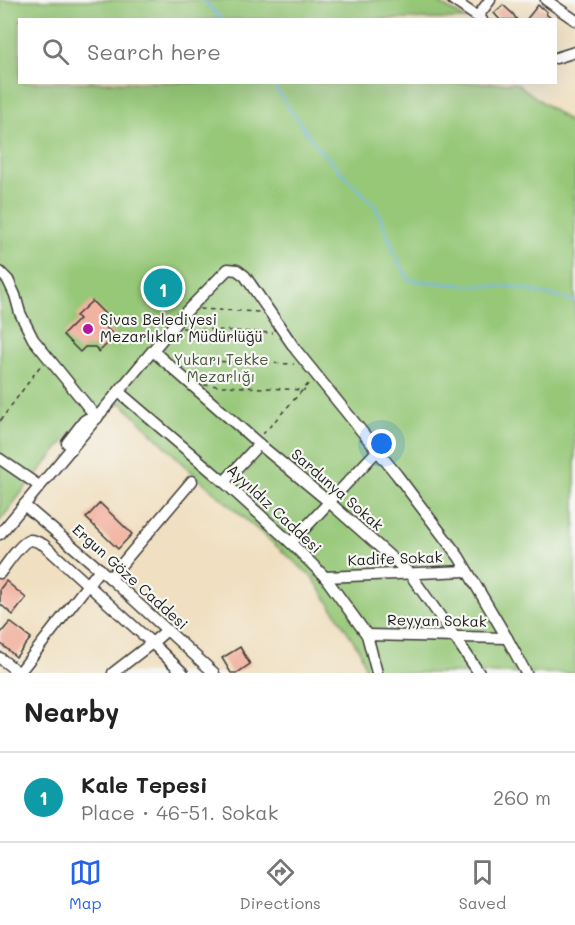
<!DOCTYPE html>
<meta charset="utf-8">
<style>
body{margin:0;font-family:Mali,sans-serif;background:#f6f6f6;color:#222}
.you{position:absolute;left:382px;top:444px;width:21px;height:21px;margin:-15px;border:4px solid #fff;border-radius:50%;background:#1a73e8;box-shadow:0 0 0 9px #1a73e833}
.badge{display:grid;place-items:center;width:39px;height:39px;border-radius:50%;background:#2563eb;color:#fff;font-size:20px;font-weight:700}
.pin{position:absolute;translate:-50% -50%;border:3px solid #fff;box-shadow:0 2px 6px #0006}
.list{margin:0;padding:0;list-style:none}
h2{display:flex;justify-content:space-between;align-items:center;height:78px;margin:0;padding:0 24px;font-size:26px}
h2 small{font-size:20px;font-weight:400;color:#767676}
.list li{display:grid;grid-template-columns:39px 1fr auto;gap:18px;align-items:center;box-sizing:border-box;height:90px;padding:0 24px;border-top:2px solid #e0e0e0}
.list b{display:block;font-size:22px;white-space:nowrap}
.list p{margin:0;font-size:20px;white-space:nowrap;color:#767676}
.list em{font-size:20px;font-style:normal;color:#767676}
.icon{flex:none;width:33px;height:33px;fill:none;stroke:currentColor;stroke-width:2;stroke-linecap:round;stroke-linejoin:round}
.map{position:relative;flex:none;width:575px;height:673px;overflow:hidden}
.search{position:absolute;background:#fff;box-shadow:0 6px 24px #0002;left:18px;right:18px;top:18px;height:66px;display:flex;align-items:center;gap:15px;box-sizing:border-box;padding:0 21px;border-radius:0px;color:#767676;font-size:22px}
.sheet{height:168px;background:#fff}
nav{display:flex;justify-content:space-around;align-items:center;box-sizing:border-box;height:84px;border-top:2px solid #e0e0e0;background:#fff;font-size:16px;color:#767676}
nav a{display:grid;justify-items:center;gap:3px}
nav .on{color:#2563eb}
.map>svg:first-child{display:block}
.green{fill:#96c878;stroke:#59724a;stroke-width:1.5}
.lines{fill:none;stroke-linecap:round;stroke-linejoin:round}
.stream{stroke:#79b8ed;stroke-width:2}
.building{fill:#f2b2a1}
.minor-casing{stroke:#3c3935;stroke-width:13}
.path{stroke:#3c3935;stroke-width:1.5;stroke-dasharray:4.5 4.5;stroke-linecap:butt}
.minor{stroke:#fff;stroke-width:10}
.poi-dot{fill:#b5179e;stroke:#f6f6f2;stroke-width:2}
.labels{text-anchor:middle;stroke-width:4.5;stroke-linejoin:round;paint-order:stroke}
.poi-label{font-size:15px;fill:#1c1c1c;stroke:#f6f6f2;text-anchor:start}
.park-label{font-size:15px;fill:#47583c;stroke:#f6f6f2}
.street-label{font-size:15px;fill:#1c1c1c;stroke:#f6f6f2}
</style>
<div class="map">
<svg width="575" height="673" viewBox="0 0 575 673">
<rect width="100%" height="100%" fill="#f6f6f2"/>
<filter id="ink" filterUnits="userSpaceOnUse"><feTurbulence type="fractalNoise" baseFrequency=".0167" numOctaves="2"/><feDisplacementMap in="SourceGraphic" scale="12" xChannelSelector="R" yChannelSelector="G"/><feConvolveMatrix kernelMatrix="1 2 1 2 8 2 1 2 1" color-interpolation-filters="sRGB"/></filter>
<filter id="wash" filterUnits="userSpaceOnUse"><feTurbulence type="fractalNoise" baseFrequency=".008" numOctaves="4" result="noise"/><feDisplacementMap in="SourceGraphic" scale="24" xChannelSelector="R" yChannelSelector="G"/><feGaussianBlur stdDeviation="1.35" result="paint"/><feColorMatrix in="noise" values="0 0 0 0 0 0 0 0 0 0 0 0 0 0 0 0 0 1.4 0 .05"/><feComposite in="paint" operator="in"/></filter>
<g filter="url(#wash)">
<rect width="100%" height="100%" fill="#f0e0c1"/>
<path class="green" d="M 0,0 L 434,0 L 466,19 L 20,20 L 20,82 L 516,83 L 575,126 L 575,673 L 367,673 L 360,651 L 313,578 L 197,477 L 121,403 L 84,418 L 25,488 L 0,521 Z"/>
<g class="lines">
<g class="stream">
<path d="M 204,0 L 222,20"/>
<path d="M 271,82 L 317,147 L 376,207 L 398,260 L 409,280 L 462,285 L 514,287 L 575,301"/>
</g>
</g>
<g id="blocks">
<g class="building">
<path d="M 503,5 L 513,14 L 517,20 L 500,20 L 494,13 Z"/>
<path d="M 538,5 L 541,8 L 542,7 L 547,12 L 546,14 L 553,20 L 526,20 Z"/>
<path d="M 92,301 L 107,316 L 101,323 L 115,336 L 99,352 L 95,347 L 85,347 L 80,352 L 63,335 L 79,319 L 76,316 Z"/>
<path d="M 100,503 L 132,534 L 118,549 L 86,518 Z"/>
<path d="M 6,581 L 26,598 L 13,615 L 0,604 L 0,589 Z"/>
<path d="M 10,622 L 31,638 L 16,657 L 0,643 L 0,634 Z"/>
<path d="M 240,647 L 250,664 L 237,673 L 231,673 L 222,658 Z"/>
</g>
</g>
</g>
<g filter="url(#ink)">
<use href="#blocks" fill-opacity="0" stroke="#3c3935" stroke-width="1.5"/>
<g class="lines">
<g class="minor-casing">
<g id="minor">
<path d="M 453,0 L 482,20"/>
<path d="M 546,0 L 575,20"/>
<path d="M 478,16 L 490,0"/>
<path d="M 556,58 L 575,52"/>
<path d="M 0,272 L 8,280 L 15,295 L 20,313 L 33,339 L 97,418"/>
<path d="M 153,351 L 259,444 L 329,502 L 410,574 L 454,636 L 479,673"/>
<path d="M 119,392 L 224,482 L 291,543 L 325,577 L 367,635 L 377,673"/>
<path d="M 67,443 L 84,421 L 87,419 L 97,418"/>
<path d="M 0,459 L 35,483"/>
<path d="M 224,482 L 259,444"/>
<path d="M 24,505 L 110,578 L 214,673"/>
<path d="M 0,534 L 179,319 L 228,269 L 237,270 L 245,276 L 296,350 L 397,475 L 459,557 L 507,638 L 526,673"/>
<path d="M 291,543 L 377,451"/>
<path d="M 0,573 C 6,565 21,542 30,540 C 35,540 40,543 44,545 L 152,643 L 183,673"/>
<path d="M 325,577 L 466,571"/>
<path d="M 110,578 L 192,481"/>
<path d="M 367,635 L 507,638"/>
<path d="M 0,658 L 19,673"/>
<path d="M 19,673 L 100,569"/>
<path d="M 113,673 L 152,643 L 167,630"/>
</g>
</g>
<g class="path">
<path d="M 200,309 L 259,312"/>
<path d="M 182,328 L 273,333"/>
<path d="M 176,360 L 294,364"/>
<path d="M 204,385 L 305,390"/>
<path d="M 0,421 L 41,365"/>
<path d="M 263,434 L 310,382"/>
</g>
<use href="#minor" class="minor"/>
</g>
</g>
<circle class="poi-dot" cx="88" cy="329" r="6"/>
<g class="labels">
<g class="poi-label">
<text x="100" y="325">Sivas Belediyesi<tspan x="100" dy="17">Mezarlıklar Müdürlüğü</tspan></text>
</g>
<g class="park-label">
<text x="221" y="365">Yukarı Tekke<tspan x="221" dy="17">Mezarlığı</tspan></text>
</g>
<g class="street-label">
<text transform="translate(337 490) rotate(41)" y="5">Sardunya Sokak</text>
<text transform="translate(274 509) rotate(43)" y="5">Ayyıldız Caddesi</text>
<text transform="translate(395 559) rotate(-2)" y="5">Kadife Sokak</text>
<text transform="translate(130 577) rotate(42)" y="5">Ergun Göze Caddesi</text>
<text transform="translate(437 621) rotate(1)" y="5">Reyyan Sokak</text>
</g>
</g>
</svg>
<div class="you"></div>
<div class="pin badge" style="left:163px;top:288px;background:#0f9aa8">1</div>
<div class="search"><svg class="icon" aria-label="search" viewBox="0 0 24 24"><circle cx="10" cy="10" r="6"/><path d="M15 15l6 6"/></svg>Search here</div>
</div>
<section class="sheet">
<h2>Nearby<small></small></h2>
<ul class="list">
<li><span class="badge" style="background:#0f9aa8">1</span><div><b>Kale Tepesi</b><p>Place · 46-51. Sokak</p></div><em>260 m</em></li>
</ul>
</section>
<nav>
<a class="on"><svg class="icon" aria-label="map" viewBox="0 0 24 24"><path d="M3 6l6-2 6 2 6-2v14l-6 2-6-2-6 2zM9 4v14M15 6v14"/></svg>Map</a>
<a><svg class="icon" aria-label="directions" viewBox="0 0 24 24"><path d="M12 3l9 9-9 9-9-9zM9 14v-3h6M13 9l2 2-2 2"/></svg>Directions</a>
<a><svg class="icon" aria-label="saved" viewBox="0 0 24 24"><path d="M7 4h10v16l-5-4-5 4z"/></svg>Saved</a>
</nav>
